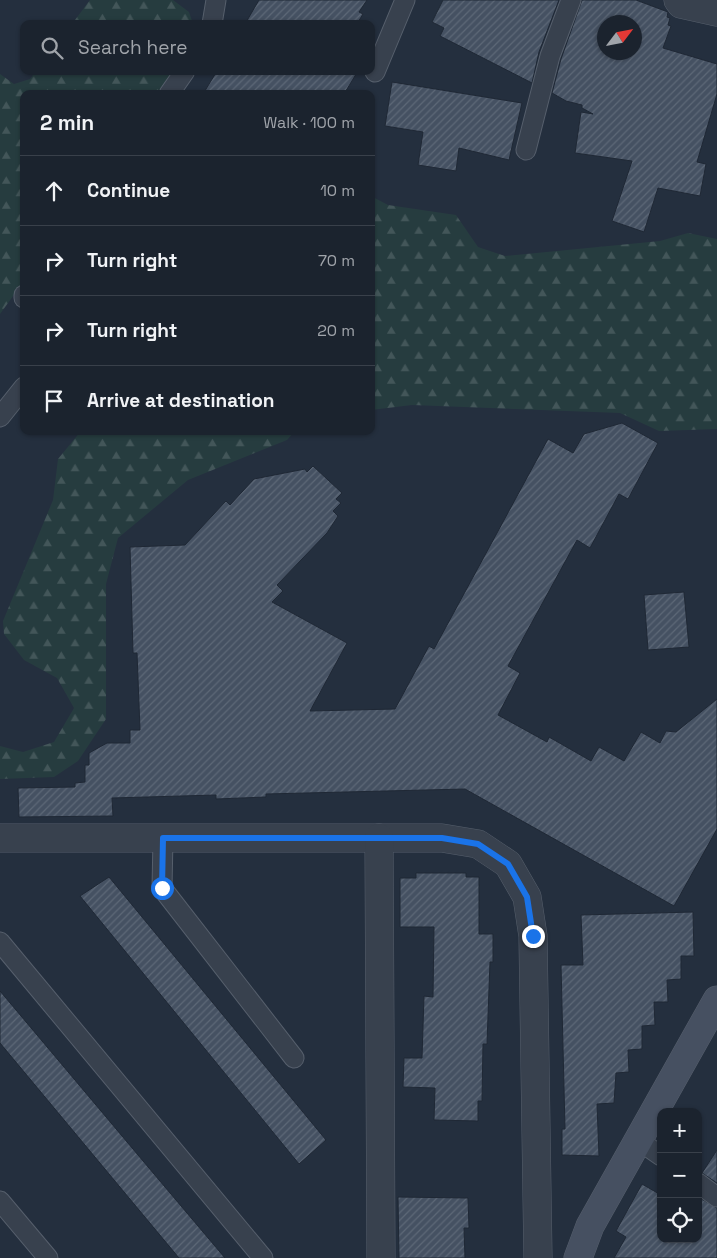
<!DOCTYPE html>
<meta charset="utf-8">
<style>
body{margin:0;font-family:"Space Grotesk",sans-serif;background:#242b36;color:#f1f3f6}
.controls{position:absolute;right:15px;bottom:15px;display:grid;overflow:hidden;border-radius:10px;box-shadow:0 1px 4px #0004}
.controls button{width:45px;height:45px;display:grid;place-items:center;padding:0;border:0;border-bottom:1px solid #39404a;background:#1b232e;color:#f1f3f6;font:25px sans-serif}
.compass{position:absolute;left:597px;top:15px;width:45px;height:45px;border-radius:50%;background:#1b232e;box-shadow:0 1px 4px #0004;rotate:58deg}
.stop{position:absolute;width:15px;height:15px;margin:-11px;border:4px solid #1a73e8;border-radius:50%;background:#fff}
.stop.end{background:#1a73e8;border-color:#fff;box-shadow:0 1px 5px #0008}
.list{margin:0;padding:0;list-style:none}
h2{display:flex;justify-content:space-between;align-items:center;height:65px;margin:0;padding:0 20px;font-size:21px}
h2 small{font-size:16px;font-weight:400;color:#a0a4aa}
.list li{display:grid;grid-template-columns:32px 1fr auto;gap:15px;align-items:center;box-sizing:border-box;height:70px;padding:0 20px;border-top:1px solid #39404a}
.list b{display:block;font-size:19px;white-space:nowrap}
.list em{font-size:16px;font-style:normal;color:#a0a4aa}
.icon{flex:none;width:28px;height:28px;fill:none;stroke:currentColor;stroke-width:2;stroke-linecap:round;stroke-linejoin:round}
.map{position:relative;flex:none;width:717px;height:1258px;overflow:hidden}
.search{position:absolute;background:#1b232e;box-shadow:0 1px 4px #0004;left:20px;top:20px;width:355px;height:55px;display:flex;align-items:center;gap:12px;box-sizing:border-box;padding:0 18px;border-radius:10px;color:#a0a4aa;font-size:19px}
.panel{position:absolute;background:#1b232e;box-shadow:0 1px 4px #0004;left:20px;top:90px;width:355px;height:345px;border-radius:10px}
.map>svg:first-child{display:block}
.forest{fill:url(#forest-firs)}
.building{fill:url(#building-hatch);stroke:#1f2835;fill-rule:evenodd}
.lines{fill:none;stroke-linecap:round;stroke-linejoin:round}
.lane-casing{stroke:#565f6c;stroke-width:21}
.street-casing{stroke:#565f6c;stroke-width:29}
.secondary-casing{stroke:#565f6c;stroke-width:29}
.lane{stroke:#38414e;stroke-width:19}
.street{stroke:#38414e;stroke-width:28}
.secondary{stroke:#465061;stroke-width:28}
.route{stroke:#1a73e8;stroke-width:6}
</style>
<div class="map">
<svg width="717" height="1258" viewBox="0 0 717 1258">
<defs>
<pattern id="forest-firs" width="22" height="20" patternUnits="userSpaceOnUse" patternTransform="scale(1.25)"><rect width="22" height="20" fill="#263c3f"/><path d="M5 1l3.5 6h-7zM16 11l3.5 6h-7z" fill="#435659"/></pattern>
<pattern id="building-hatch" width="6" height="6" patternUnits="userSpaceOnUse" patternTransform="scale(1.25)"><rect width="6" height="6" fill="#455162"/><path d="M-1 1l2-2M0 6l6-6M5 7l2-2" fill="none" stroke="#5d6877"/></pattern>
</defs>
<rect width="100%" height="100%" fill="#242f3e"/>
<g class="forest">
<path d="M 90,0 L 173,0 L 189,12 L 193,24 L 72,24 Z"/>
<path d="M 36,71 L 176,71 L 159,94 L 24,94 L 24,281 L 0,314 L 0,74 L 14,84 L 30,79 Z"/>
<path d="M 371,196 L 388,205 L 456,215 L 478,247 L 505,256 L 660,241 L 688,233 L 717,239 L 717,429 L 659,431 L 620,413 L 412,405 L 371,410 Z"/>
<path d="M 81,431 L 295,431 L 287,440 L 188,480 L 118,538 L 106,584 L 106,719 L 78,761 L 54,777 L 0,779 L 0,746 L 23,752 L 54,742 L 74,708 L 57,678 L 24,660 L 4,634 L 3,621 L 53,500 L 58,459 Z"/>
</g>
<g class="building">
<path d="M 259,0 L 367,0 L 359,12 L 363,14 L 357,24 L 245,24 Z"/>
<path d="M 443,0 L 559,0 L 539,52 L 532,83 L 440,36 L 444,28 L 432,22 Z"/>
<path d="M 582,0 L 636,0 L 668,12 L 667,17 L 670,18 L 668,25 L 671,26 L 663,48 L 717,64 L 717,94 L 697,162 L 706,164 L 700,196 L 658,188 L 644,232 L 612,221 L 632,161 L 575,153 L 581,112 L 593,114 L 582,108 L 582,105 L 566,101 L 552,93 L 561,59 ZM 604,22 L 634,22 L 634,52 L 604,52 Z"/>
<path d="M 217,71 L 358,71 L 344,94 L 203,94 Z"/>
<path d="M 392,82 L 522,103 L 509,160 L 459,148 L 456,171 L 418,165 L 423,132 L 385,126 Z"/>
<path d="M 622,423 L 658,443 L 628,499 L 619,494 L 590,548 L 577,540 L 508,666 L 520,673 L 498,715 L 547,742 L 549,737 L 591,761 L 599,747 L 624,761 L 641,732 L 660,743 L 666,731 L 676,732 L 717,699 L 717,829 L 674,906 L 465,789 L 266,794 L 266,797 L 216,799 L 216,795 L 112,798 L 113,816 L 19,817 L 18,788 L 75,787 L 75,783 L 85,782 L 85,765 L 89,765 L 89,753 L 107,743 L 130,743 L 130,730 L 140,730 L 137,653 L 133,653 L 130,547 L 185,545 L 226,501 L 230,505 L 254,479 L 305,469 L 307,472 L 313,466 L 342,493 L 336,499 L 341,503 L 333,511 L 338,516 L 327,533 L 277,585 L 283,591 L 272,602 L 347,643 L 310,711 L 395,709 L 429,646 L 434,649 L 548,439 L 573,453 L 584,434 Z"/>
<path d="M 684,592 L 689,647 L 648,650 L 644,595 Z"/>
<path d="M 416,873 L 466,873 L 466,877 L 479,877 L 479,934 L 493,934 L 493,962 L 490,962 L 487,1044 L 483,1044 L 482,1101 L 478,1101 L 478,1121 L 434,1120 L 435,1088 L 403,1087 L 404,1058 L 422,1058 L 424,996 L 433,997 L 434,927 L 400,927 L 400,878 L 416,878 Z"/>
<path d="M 109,877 L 326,1140 L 299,1164 L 80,896 Z"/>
<path d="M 693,912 L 694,956 L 681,956 L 681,979 L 667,980 L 668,1002 L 654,1002 L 655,1025 L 642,1026 L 642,1049 L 628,1050 L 629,1072 L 616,1073 L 614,1103 L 597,1104 L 599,1156 L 562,1155 L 562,1129 L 565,1129 L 561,965 L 583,965 L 581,915 Z"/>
<path d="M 0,991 L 154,1174 L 225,1258 L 179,1258 L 0,1043 Z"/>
<path d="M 717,1150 L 717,1183 L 702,1173 Z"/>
<path d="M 642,1184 L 661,1195 L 661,1239 L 698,1239 L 698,1197 L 717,1208 L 717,1258 L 614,1258 L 626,1237 L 616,1231 Z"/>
<path d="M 398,1197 L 468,1198 L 469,1228 L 464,1228 L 465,1258 L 399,1258 Z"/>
</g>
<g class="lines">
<g class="lane-casing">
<g id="lane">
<path d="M 212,24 L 216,0"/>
<path d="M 375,72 L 405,0"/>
<path d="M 169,94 L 185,71"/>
<path d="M 526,150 L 550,56 L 571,0"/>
<path d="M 24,295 L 24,298"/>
<path d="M 0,417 L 24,387"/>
<path d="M 163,838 L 162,888 L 294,1058"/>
<path d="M 0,942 L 263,1258"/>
<path d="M 638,1140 L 661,1156"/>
<path d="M 698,1183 L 717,1197"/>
<path d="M 0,1201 L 48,1258"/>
</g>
</g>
<g class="street-casing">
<g id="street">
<path d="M 678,0 L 681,4 L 717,12"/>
<path d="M 0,838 L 442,838 L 478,844 L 508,864 L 527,897 L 533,936 L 538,1258"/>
<path d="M 379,838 L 381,1258"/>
</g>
</g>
<g class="secondary-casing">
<path id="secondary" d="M 578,1258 L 590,1226 L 717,1000"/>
</g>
<use href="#lane" class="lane"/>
<use href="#street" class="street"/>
<use href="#secondary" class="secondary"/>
</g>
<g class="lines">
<path class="route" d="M 162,888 L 163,838 L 442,838 L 478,844 L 508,864 L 527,897 L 533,936"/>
</g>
</svg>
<div class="controls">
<button>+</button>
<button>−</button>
<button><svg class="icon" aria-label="locate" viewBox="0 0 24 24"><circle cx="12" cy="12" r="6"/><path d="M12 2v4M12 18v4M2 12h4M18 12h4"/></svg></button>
</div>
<svg class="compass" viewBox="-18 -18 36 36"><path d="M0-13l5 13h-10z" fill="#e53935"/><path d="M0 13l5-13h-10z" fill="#a0a4aa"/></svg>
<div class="stop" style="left:162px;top:888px"></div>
<div class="stop end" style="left:533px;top:936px"></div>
<div class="search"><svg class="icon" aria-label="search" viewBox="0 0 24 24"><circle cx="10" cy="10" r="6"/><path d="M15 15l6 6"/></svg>Search here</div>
<section class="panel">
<h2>2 min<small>Walk · 100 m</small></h2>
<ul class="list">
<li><svg class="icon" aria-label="ahead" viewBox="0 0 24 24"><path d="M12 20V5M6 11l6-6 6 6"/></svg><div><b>Continue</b></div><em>10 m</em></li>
<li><svg class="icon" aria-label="right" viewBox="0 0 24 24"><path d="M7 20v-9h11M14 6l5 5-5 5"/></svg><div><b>Turn right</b></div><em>70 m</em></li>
<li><svg class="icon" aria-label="right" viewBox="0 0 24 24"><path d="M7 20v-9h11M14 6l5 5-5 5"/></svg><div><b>Turn right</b></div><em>20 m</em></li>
<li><svg class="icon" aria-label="arrive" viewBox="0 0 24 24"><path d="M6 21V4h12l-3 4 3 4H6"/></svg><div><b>Arrive at destination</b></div></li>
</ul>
</section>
</div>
